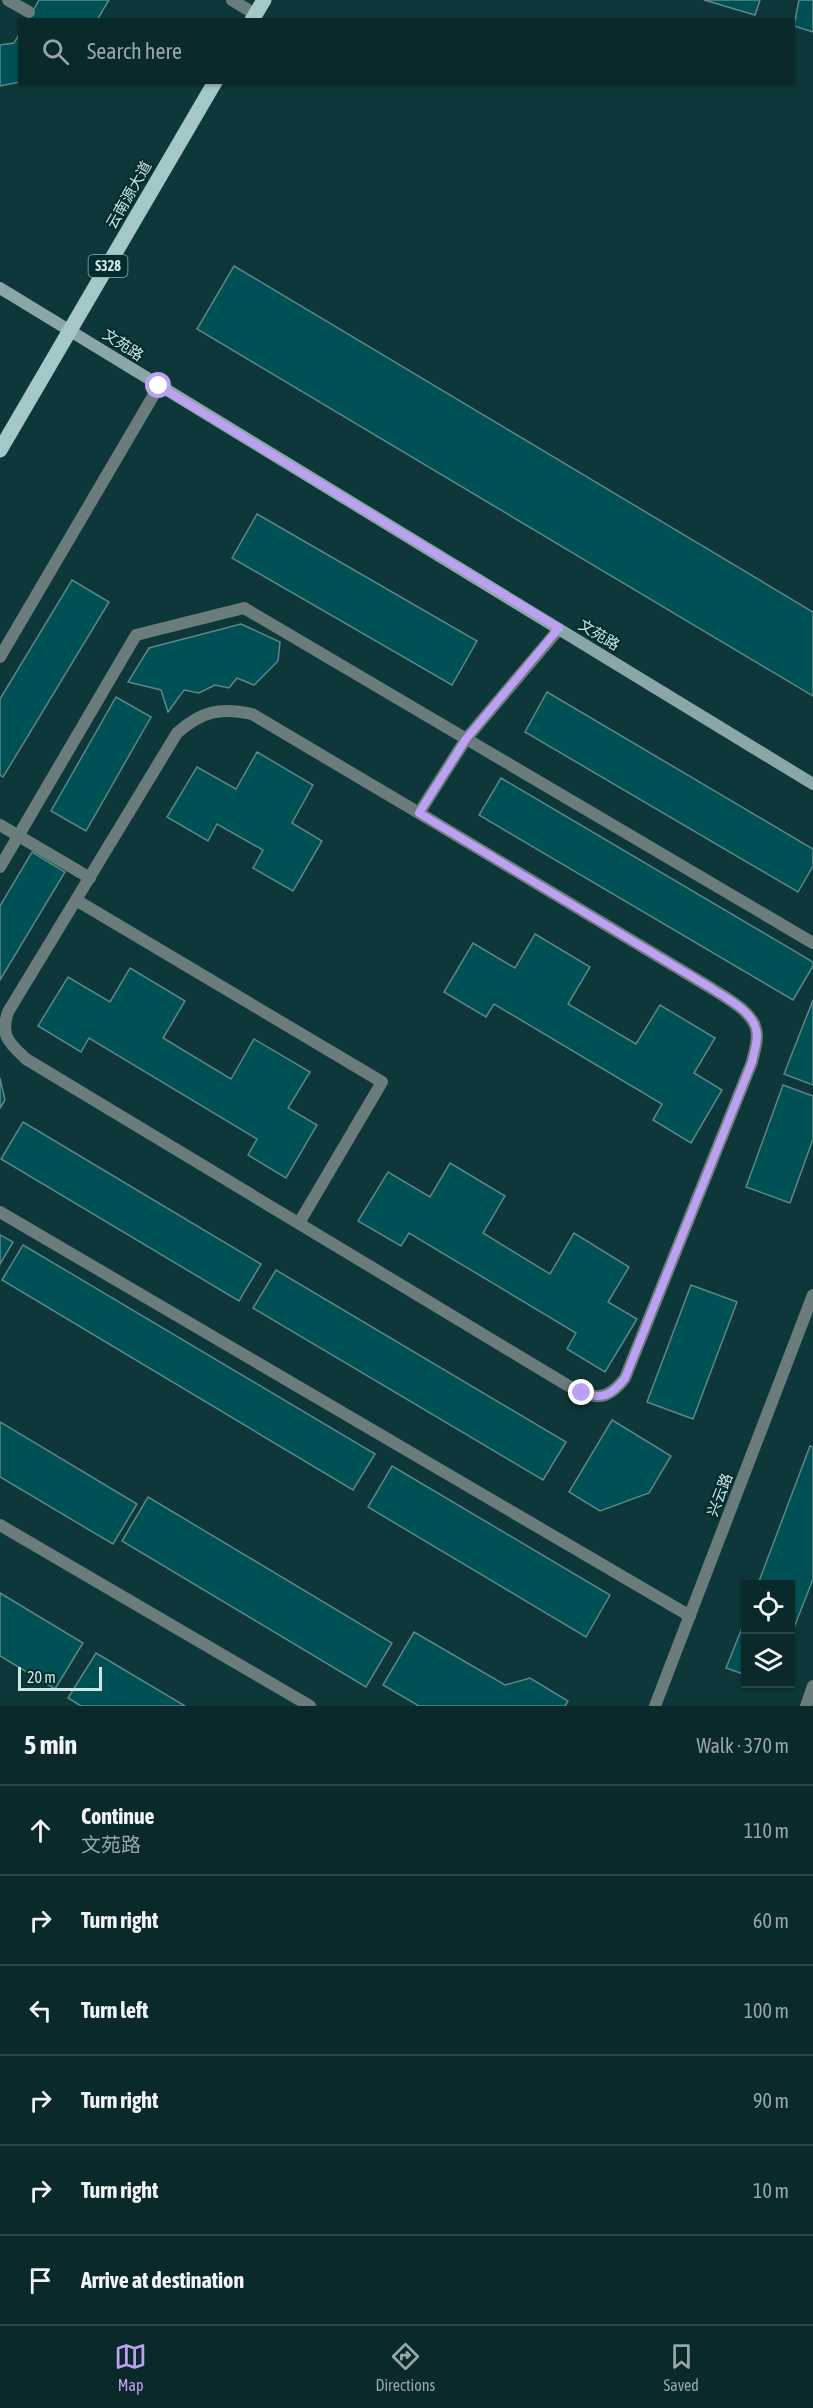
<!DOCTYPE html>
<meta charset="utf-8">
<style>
body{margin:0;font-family:"Asap Condensed","Noto Sans SC",sans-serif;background:#133133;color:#f1f3f6}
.controls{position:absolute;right:18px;bottom:18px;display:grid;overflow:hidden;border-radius:0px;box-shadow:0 2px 4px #0004}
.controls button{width:54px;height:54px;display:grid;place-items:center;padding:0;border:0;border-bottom:2px solid #2a4547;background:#0a292b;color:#f1f3f6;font:30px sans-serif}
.scale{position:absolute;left:18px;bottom:15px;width:84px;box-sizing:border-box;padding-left:6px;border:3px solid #d0e5e5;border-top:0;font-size:16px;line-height:21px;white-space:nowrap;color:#d0e5e5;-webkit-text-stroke:4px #022d2f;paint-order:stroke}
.stop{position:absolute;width:18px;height:18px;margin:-14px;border:4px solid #bca0f2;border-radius:50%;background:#fff}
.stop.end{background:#bca0f2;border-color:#fff;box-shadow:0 2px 6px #0008}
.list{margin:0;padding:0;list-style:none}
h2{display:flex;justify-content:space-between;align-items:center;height:78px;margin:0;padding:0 24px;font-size:26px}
h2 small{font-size:20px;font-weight:400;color:#99a6a9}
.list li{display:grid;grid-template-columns:39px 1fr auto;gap:18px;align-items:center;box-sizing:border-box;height:90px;padding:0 24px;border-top:2px solid #2a4547}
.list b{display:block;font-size:22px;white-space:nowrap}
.list p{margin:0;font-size:20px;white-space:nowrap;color:#99a6a9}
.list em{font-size:20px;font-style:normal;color:#99a6a9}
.icon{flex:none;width:33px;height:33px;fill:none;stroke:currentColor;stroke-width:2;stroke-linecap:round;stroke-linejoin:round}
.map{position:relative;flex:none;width:813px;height:1706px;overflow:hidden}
.search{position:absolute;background:#0a292b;box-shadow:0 2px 4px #0004;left:18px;right:18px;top:18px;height:66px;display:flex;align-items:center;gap:15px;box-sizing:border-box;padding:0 21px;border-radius:0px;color:#99a6a9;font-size:22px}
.sheet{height:618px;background:#0a292b}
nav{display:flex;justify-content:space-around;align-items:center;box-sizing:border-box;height:84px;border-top:2px solid #2a4547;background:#0a292b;font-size:16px;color:#99a6a9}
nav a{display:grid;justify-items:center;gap:3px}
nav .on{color:#bca0f2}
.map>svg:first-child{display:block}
.building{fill:#005155;stroke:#5e8688;stroke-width:1.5}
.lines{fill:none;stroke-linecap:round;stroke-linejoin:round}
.lane{stroke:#6b7c7c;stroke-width:12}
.street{stroke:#6b7c7c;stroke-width:12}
.secondary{stroke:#8ba6a7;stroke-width:12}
.primary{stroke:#a4c7c8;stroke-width:15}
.route{stroke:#bca0f2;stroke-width:8}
.labels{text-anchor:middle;stroke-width:4.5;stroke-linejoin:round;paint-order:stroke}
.shield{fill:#022d2f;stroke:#92aeae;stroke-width:1.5}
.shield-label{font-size:14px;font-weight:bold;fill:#d0e5e5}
.street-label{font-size:15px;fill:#d0e5e5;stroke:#022d2f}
</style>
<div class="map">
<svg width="813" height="1706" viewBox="0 0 813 1706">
<rect width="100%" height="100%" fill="#0e3739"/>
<g class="building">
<path d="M 39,0 L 109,0 L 97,20 L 28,20 Z"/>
<path d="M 704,0 L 760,0 L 755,15 Z"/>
<path d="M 799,0 L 813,0 L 813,32 L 794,26 Z"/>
<path d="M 20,33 L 20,82 L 0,86 L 0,45 L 14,43 Z"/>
<path d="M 234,266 L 813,612 L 813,696 L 197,329 Z"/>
<path d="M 257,514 L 477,641 L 452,685 L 232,558 Z"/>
<path d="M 72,580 L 109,602 L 3,777 L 0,775 L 0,699 Z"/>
<path d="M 241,624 L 280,642 L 278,661 L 254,685 L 237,678 L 229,688 L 215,685 L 199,693 L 184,690 L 168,712 L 161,690 L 128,682 L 149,648 Z"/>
<path d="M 547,692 L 813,849 L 813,866 L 798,892 L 525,732 Z"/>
<path d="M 116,697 L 151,717 L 86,831 L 51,811 Z"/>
<path d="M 257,752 L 313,785 L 292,823 L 322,841 L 293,891 L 253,868 L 263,850 L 217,824 L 208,841 L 167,817 L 197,767 L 236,789 Z"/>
<path d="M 501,778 L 813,962 L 813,966 L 793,1000 L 479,815 Z"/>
<path d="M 32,852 L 65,872 L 0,980 L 0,906 Z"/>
<path d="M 535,934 L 590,967 L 568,1004 L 636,1044 L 660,1005 L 715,1038 L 694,1073 L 722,1090 L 691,1143 L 653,1120 L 662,1104 L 494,1004 L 486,1017 L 444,992 L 473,943 L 515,968 Z"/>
<path d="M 130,968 L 185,1001 L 163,1038 L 231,1079 L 254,1039 L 310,1072 L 288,1108 L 317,1125 L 286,1178 L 248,1155 L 257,1139 L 89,1038 L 81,1052 L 38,1026 L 68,977 L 110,1002 Z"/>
<path d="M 813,1000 L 813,1085 L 784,1074 Z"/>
<path d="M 0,1078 L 5,1100 L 0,1108 Z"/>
<path d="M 783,1085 L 813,1096 L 813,1139 L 790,1203 L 746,1187 Z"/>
<path d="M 23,1122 L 261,1264 L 239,1301 L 1,1159 Z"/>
<path d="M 450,1163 L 505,1196 L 483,1233 L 550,1274 L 574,1233 L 629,1267 L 608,1302 L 637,1319 L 605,1372 L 567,1349 L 576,1333 L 409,1233 L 401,1246 L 358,1221 L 388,1172 L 430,1197 Z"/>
<path d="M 0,1235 L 13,1242 L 0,1264 Z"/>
<path d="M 23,1245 L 375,1454 L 353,1490 L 2,1280 Z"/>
<path d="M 276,1270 L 566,1442 L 543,1480 L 253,1308 Z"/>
<path d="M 691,1285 L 737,1302 L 693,1419 L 647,1402 Z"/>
<path d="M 612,1420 L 671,1456 L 649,1493 L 600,1511 L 569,1492 Z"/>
<path d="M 0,1422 L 137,1504 L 113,1544 L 0,1477 Z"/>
<path d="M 810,1446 L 813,1447 L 813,1579 L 790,1638 L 790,1584 L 758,1584 Z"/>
<path d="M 392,1466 L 610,1595 L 586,1637 L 368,1507 Z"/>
<path d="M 148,1497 L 392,1643 L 366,1687 L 122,1541 Z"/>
<path d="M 0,1593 L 83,1643 L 55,1689 L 0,1656 Z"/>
<path d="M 746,1618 L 746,1675 L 726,1668 Z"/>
<path d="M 414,1632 L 505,1685 L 530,1678 L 568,1701 L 565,1706 L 419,1706 L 383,1685 Z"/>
<path d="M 96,1653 L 185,1706 L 81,1706 L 68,1698 Z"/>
</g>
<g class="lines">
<g class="lane">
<path d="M 8,0 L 29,12"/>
<path d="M 232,0 L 255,14"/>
<path d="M 0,657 L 159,386"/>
<path d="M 806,1706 L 813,1686"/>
</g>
<g class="street">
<path d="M 419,813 L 711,988 C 726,998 752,1011 756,1029 C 759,1039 754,1052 752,1062 L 625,1378 C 606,1403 593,1399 567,1385 L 26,1059 C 9,1043 0,1036 8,1012 L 177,733 C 202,711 220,707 252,714 L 419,813 L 466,739 L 559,629"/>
<path d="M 0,825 L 90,878"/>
<path d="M 0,867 L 136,635 L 244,608 L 813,943"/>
<path d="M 76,900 L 382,1082 L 299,1223"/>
<path d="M 0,1212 L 690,1616"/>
<path d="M 0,1525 L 310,1706"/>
<path d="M 655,1706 L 813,1295"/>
</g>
<path class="secondary" d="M 0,288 L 813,784"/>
<g class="primary">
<path d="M 252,20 L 264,0"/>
<path d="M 0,450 L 215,82"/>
</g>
</g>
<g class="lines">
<path class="route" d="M 159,386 L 559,628 L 466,739 L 419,813 L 711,988 C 726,998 752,1011 756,1029 C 759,1039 754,1051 752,1062 L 625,1378 C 612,1395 603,1400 582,1393"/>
</g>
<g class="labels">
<rect class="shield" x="88.5" y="255" width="39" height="22" rx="4.5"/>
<g class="shield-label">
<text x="108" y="271">S328</text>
</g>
<g class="street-label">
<text transform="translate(129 195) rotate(-60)" y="5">云南源大道</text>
<text transform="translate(123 345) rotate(33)" y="5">文苑路</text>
<text transform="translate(599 635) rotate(31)" y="5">文苑路</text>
<text transform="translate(720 1495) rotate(-69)" y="5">兴云路</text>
</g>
</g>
</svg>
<div class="controls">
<button><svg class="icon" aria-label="locate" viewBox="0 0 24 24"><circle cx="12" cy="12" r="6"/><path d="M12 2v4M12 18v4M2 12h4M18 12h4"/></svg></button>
<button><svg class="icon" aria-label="layers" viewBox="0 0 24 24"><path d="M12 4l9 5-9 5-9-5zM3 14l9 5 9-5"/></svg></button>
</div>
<div class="scale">20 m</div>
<div class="stop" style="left:159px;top:386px"></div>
<div class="stop end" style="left:582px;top:1393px"></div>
<div class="search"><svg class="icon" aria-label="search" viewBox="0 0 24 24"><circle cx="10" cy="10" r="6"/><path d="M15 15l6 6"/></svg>Search here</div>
</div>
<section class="sheet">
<h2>5 min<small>Walk · 370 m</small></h2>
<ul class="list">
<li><svg class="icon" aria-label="ahead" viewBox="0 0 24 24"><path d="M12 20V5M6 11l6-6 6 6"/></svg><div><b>Continue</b><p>文苑路</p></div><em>110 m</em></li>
<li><svg class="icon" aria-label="right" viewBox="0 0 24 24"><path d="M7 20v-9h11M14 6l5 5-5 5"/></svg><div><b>Turn right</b></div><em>60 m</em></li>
<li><svg class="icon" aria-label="left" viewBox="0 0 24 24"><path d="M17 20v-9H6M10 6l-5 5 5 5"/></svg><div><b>Turn left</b></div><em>100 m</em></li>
<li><svg class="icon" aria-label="right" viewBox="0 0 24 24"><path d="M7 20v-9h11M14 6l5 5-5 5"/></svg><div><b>Turn right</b></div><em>90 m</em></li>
<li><svg class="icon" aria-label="right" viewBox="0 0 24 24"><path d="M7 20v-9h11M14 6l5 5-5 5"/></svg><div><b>Turn right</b></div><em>10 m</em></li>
<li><svg class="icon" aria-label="arrive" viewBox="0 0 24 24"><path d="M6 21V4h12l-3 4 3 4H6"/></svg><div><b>Arrive at destination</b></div></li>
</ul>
</section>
<nav>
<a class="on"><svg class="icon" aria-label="map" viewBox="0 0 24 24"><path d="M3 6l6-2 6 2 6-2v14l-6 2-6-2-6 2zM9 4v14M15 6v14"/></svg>Map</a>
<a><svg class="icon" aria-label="directions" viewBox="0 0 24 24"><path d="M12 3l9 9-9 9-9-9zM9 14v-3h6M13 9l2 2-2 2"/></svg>Directions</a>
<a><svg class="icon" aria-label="saved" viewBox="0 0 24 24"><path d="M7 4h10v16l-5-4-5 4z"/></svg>Saved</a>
</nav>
